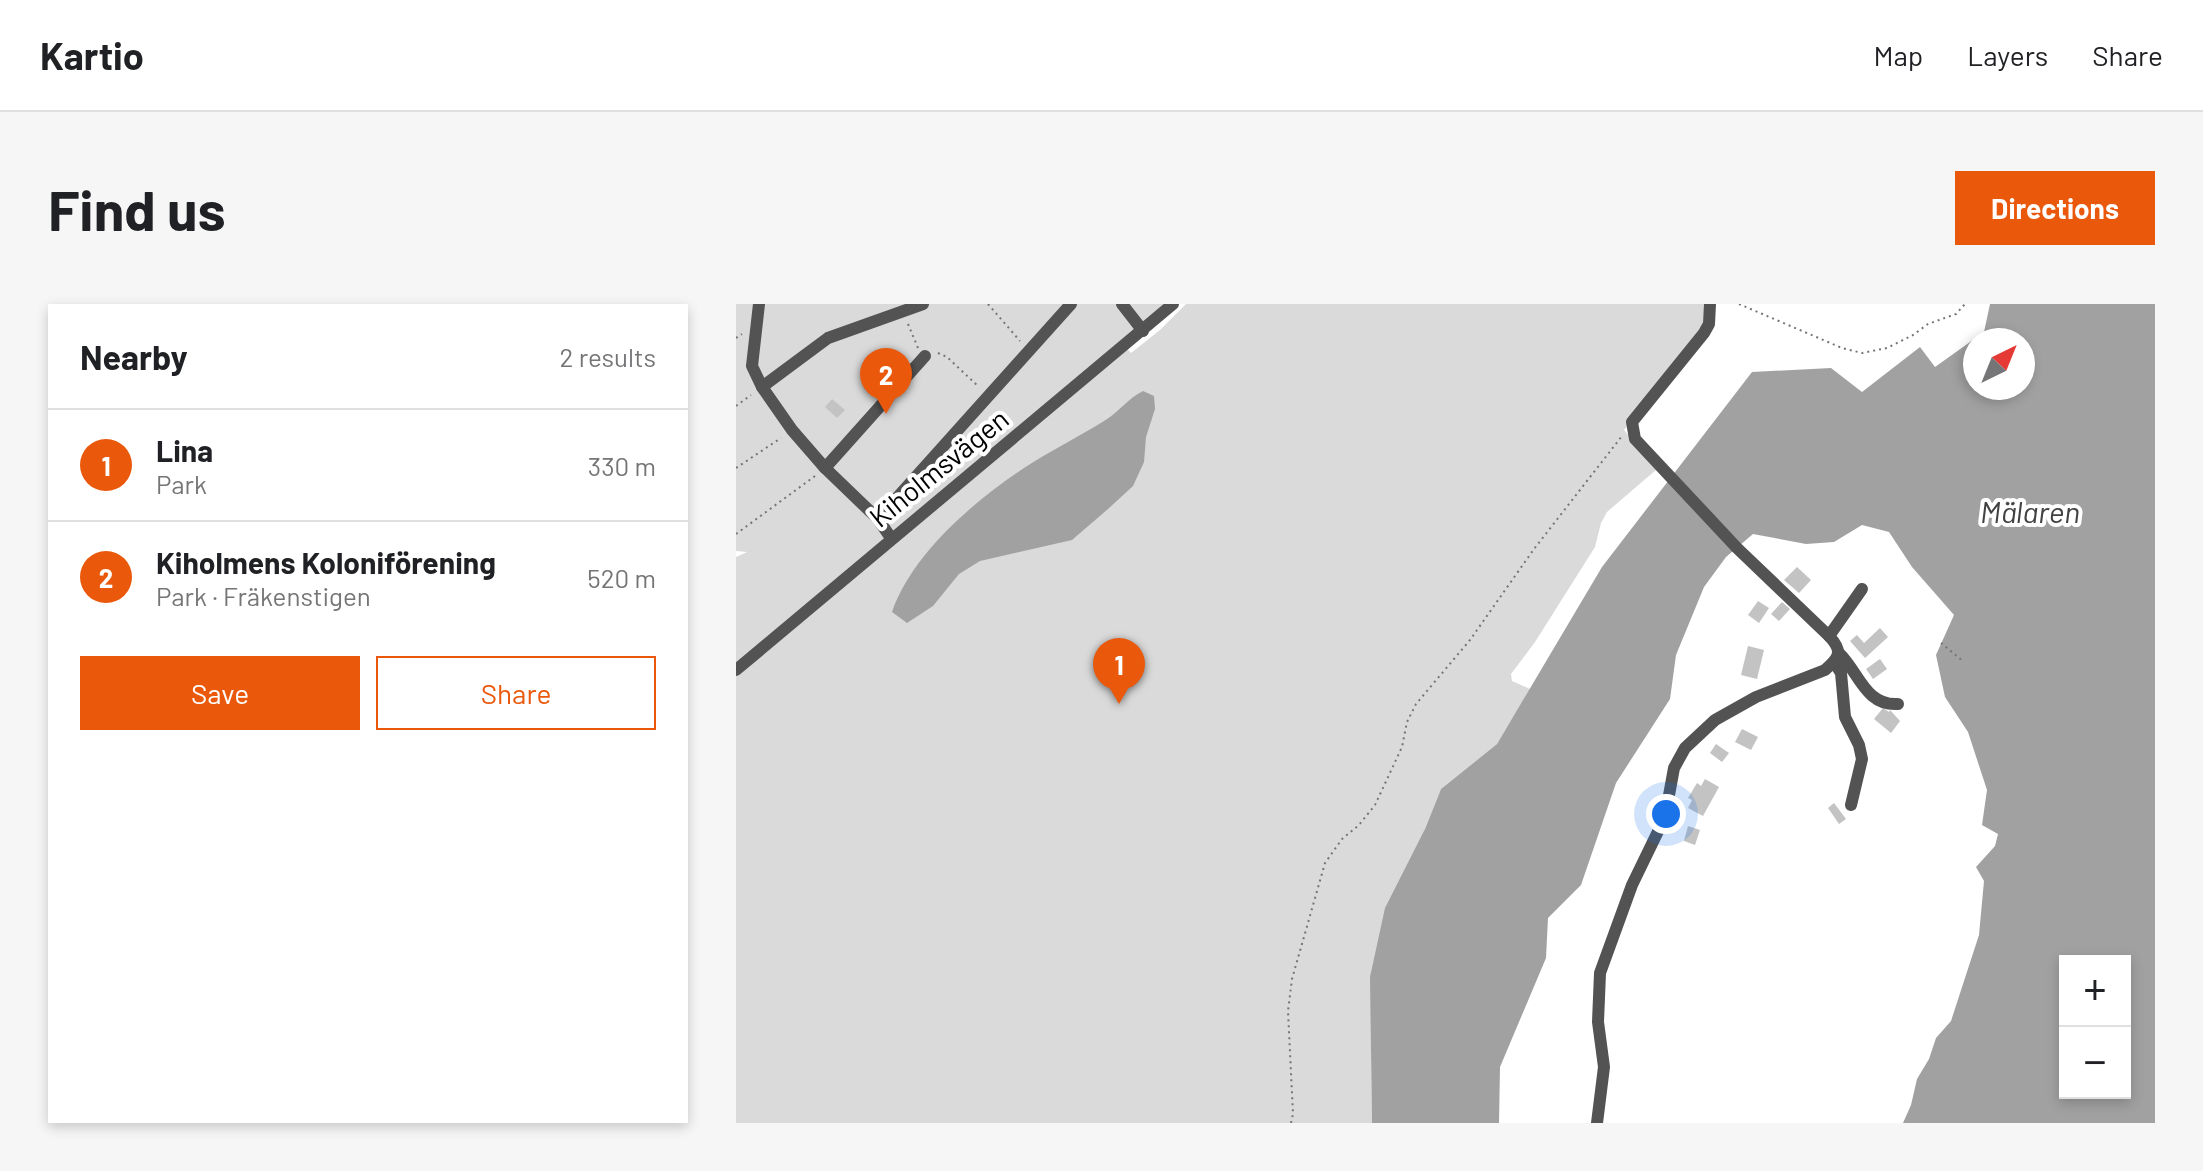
<!DOCTYPE html>
<meta charset="utf-8">
<style>
body{margin:0;font-family:Barlow,sans-serif;background:#f6f6f6;color:#202124}
.controls{position:absolute;right:24px;bottom:24px;display:grid;overflow:hidden;border-radius:0px;box-shadow:0 4px 12px #0003}
.controls button{width:72px;height:72px;display:grid;place-items:center;padding:0;border:0;border-bottom:2px solid #e0e0e0;background:#fff;color:#202124;font:40px sans-serif}
.compass{position:absolute;left:1227px;top:24px;width:72px;height:72px;border-radius:50%;background:#fff;box-shadow:0 4px 12px #0003;rotate:43deg}
.you{position:absolute;left:930px;top:510px;width:28px;height:28px;margin:-20px;border:6px solid #fff;border-radius:50%;background:#1a73e8;box-shadow:0 0 0 12px #1a73e833}
.badge{display:grid;place-items:center;width:52px;height:52px;border-radius:50%;background:#ea580c;color:#fff;font-size:26px;font-weight:700}
.pin{position:absolute;translate:-50% -66px;filter:drop-shadow(0 2px 4px #0008)}
.pin::after{content:'';position:absolute;top:42px;width:28px;height:24px;background:inherit;clip-path:polygon(0 0,100% 0,50% 100%)}
.list{margin:0;padding:0;list-style:none}
h2{display:flex;justify-content:space-between;align-items:center;height:104px;margin:0;padding:0 32px;font-size:34px}
h2 small{font-size:26px;font-weight:400;color:#757577}
.list li{display:grid;grid-template-columns:52px 1fr auto;gap:24px;align-items:center;box-sizing:border-box;height:112px;padding:0 32px;border-top:2px solid #e0e0e0}
.list b{display:block;font-size:30px;white-space:nowrap}
.list p{margin:0;font-size:26px;white-space:nowrap;color:#757577}
.list em{font-size:26px;font-style:normal;color:#757577}
.actions{display:flex;gap:16px;padding:24px 32px}
.actions a{flex:1;padding:18px 0;border:2px solid #ea580c;border-radius:0px;text-align:center;font-size:28px;color:#ea580c}
.actions .main{background:#ea580c;color:#fff}
.map{position:relative;flex:none;width:1419px;height:819px;overflow:hidden;border-radius:0px}
header{display:flex;align-items:center;gap:48px;box-sizing:border-box;height:112px;padding:0 40px;background:#fff;border-bottom:2px solid #e0e0e0}
header strong{font-size:38px}
nav{display:flex;gap:44px;margin-inline-start:auto;font-size:28px}
.intro{display:flex;align-items:center;justify-content:space-between;box-sizing:border-box;height:192px;padding:0 48px}
h1{margin:0;font-size:56px}
.button{padding:20px 36px;border-radius:0px;background:#ea580c;color:#fff;font-size:28px;font-weight:700}
main{display:flex;gap:48px;padding:0 48px}
aside{flex:1;background:#fff;border-radius:0px;box-shadow:0 4px 12px #0003}
.map>svg:first-child{display:block}
.green{fill:#dadada}
.water{fill:#a1a1a1;fill-rule:evenodd}
.building{fill:#c3c3c3}
.lines{fill:none;stroke-linecap:round;stroke-linejoin:round}
.path{stroke:#757575;stroke-width:2;stroke-dasharray:2 4;stroke-linecap:butt}
.street{stroke:#535353;stroke-width:12}
.labels{text-anchor:middle;stroke-width:8;stroke-linejoin:round;paint-order:stroke}
.street-label{font-size:28px;fill:#000;stroke:#fff}
.water-label{font-size:30px;font-style:italic;fill:#424242;stroke:#fff}
</style>
<header>
<strong>Kartio</strong>
<nav><a>Map</a><a>Layers</a><a>Share</a></nav>
</header>
<div class="intro"><h1>Find us</h1><a class="button">Directions</a></div>
<main>
<aside>
<h2>Nearby<small>2 results</small></h2>
<ul class="list">
<li><span class="badge">1</span><div><b>Lina</b><p>Park</p></div><em>330 m</em></li>
<li><span class="badge">2</span><div><b>Kiholmens Koloniförening</b><p>Park · Fräkenstigen</p></div><em>520 m</em></li>
</ul>
<div class="actions"><a class="main">Save</a><a>Share</a></div>
</aside>
<div class="map">
<svg width="1419" height="819" viewBox="0 0 1419 819">
<rect width="100%" height="100%" fill="#fff"/>
<path class="green" d="M 0,0 L 432,0 L 387,40 L 395,49 L 424,26 L 450,0 L 974,0 L 973,20 L 888,126 L 921,165 L 871,208 L 865,219 L 859,243 L 799,338 L 775,370 L 776,377 L 794,385 L 761,440 L 705,485 L 689,525 L 635,739 L 636,819 L 0,819 L 0,253 L 11,248 L 0,247 Z"/>
<g class="water">
<path d="M 1254,0 L 1419,0 L 1419,819 L 1167,819 L 1175,801 L 1181,775 L 1193,755 L 1200,734 L 1215,717 L 1243,631 L 1248,577 L 1240,563 L 1259,542 L 1262,530 L 1246,521 L 1251,486 L 1232,428 L 1209,393 L 1200,351 L 1218,311 L 1176,263 L 1153,228 L 1126,221 L 1098,238 L 1070,240 L 1017,230 L 990,253 L 968,283 L 940,351 L 934,395 L 880,479 L 845,581 L 812,614 L 810,654 L 764,763 L 763,819 L 636,819 L 634,673 L 649,604 L 689,525 L 705,485 L 761,440 L 866,263 L 1016,68 L 1095,64 L 1126,88 L 1184,43 L 1199,63 L 1248,28 ZM 1239,36 L 1287,36 L 1287,84 L 1239,84 ZM 1329,657 L 1389,657 L 1389,789 L 1329,789 Z"/>
<path d="M 407,87 L 418,92 L 419,105 L 410,133 L 408,158 L 397,182 L 372,205 L 336,236 L 244,257 L 223,270 L 197,302 L 171,319 L 156,308 C 176,250 238,197 288,164 C 314,147 342,133 368,117 C 383,108 391,95 407,87 Z"/>
</g>
<g class="building">
<path d="M 96,95 L 109,106 L 101,114 L 89,103 Z"/>
<path d="M 1061,263 L 1075,276 L 1063,289 L 1048,276 Z"/>
<path d="M 1022,297 L 1033,304 L 1023,319 L 1012,311 Z"/>
<path d="M 1046,298 L 1054,305 L 1043,317 L 1035,310 Z"/>
<path d="M 1144,324 L 1152,333 L 1129,354 L 1114,337 L 1121,331 L 1128,339 Z"/>
<path d="M 1012,342 L 1028,346 L 1021,375 L 1005,371 Z"/>
<path d="M 1144,355 L 1151,365 L 1137,375 L 1130,365 Z"/>
<path d="M 1147,404 L 1153,408 L 1154,406 L 1164,417 L 1155,429 L 1138,415 Z"/>
<path d="M 1006,425 L 1022,433 L 1015,446 L 999,438 Z"/>
<path d="M 980,440 L 993,449 L 986,458 L 974,449 Z"/>
<path d="M 969,475 L 983,483 L 967,512 L 952,504 L 956,496 L 952,494 L 961,479 L 965,482 Z"/>
<path d="M 1098,499 L 1110,515 L 1103,520 L 1092,504 Z"/>
<path d="M 952,522 L 964,526 L 959,541 L 948,537 Z"/>
</g>
<g class="lines">
<g class="path">
<path d="M 252,0 L 284,37"/>
<path d="M 1003,0 L 1106,44 L 1126,49 L 1151,44 L 1177,31 L 1192,20 L 1220,10 L 1229,0"/>
<path d="M 172,20 L 182,44"/>
<path d="M 0,34 L 6,30"/>
<path d="M 202,49 L 211,53 L 243,83"/>
<path d="M 0,102 L 15,91"/>
<path d="M 0,164 L 45,134"/>
<path d="M 0,230 L 79,172"/>
<path d="M 1205,339 L 1228,358"/>
<path d="M 555,819 L 557,810 L 552,707 L 556,675 L 589,559 L 606,535 L 623,521 L 639,501 L 666,443 L 671,418 L 680,400 L 734,336 L 798,245 L 886,132"/>
</g>
<g class="street">
<path d="M 23,0 L 16,62 L 26,83 L 56,126 L 89,164 L 142,215 L 155,234"/>
<path d="M 386,0 L 407,27"/>
<path d="M 26,83 L 92,34 L 187,0"/>
<path d="M 89,164 L 189,52"/>
<path d="M 142,215 L 335,0"/>
<path d="M 1093,332 L 1126,285"/>
<path d="M 1103,349 C 1123,368 1129,402 1162,400"/>
<path d="M 1098,358 L 1105,369 L 1109,413 L 1123,441 L 1126,455 L 1115,501"/>
<path d="M 0,366 L 437,0"/>
<path d="M 861,819 L 868,763 L 862,718 L 864,669 L 896,581 L 929,513 L 938,464 L 949,444 L 979,416 L 1020,393 L 1089,366 C 1104,353 1107,347 1093,332 L 1001,244 L 899,135 L 896,118 L 968,29 L 973,20 L 974,0"/>
</g>
</g>
<g class="labels">
<g class="street-label">
<text transform="translate(203 164) rotate(-39)" y="10">Kiholmsvägen</text>
</g>
<g class="water-label">
<text x="1294" y="219">Mälaren</text>
</g>
</g>
</svg>
<div class="controls">
<button>+</button>
<button>−</button>
</div>
<svg class="compass" viewBox="-18 -18 36 36"><path d="M0-13l5 13h-10z" fill="#e53935"/><path d="M0 13l5-13h-10z" fill="#757577"/></svg>
<div class="you"></div>
<div class="pin badge" style="left:383px;top:400px">1</div>
<div class="pin badge" style="left:150px;top:110px">2</div>
</div>
</main>
